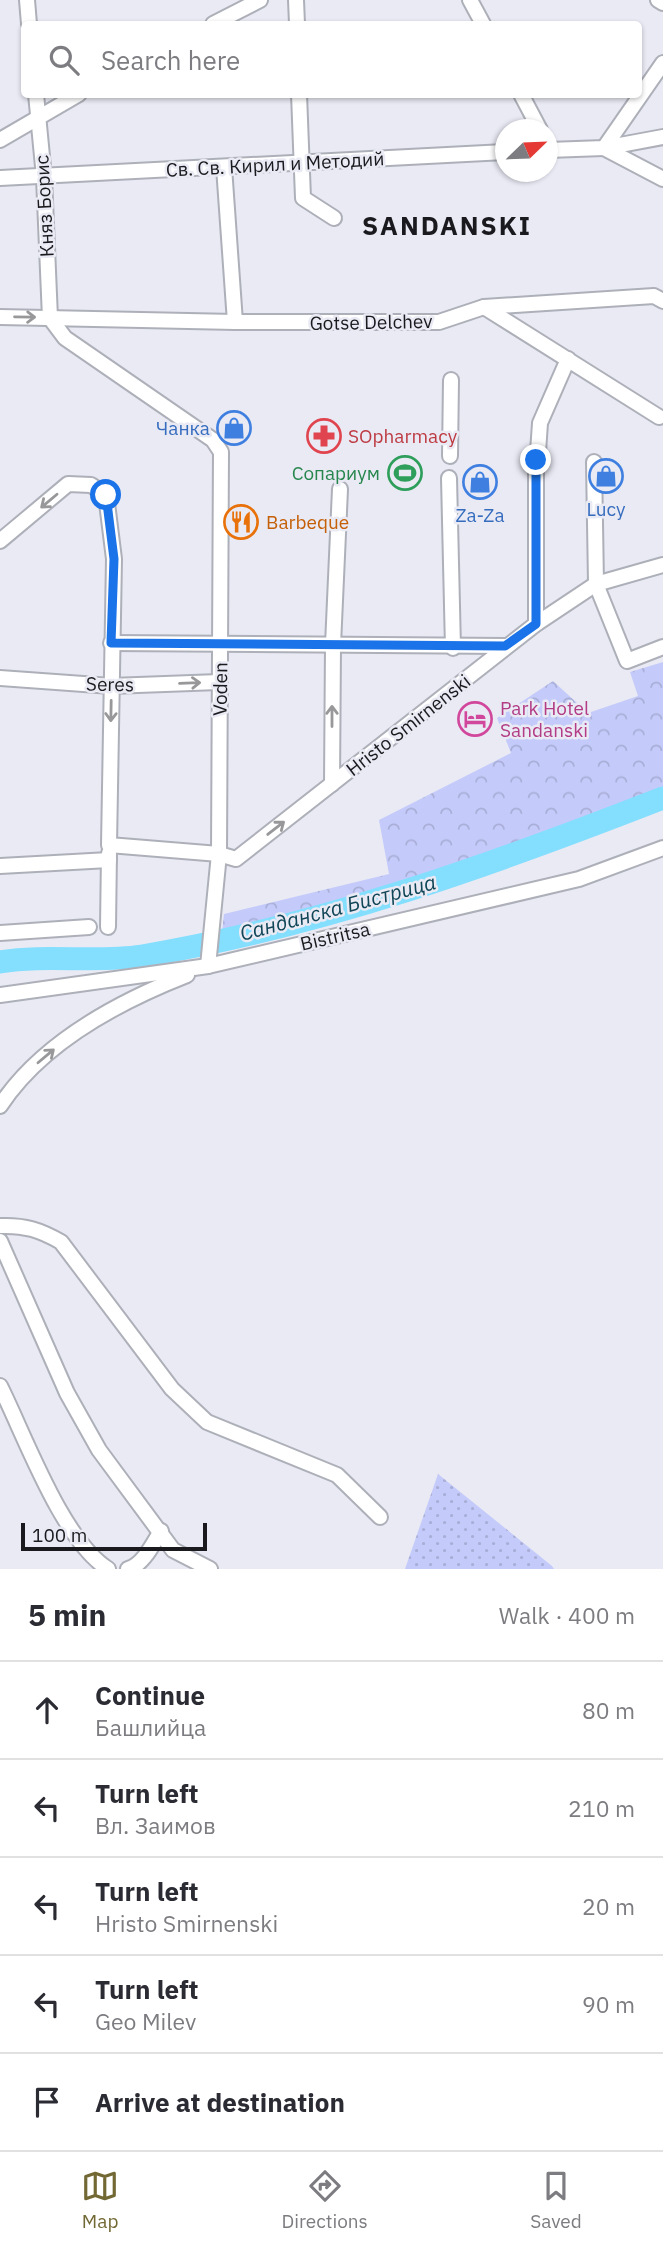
<!DOCTYPE html>
<meta charset="utf-8">
<style>
body{margin:0;font-family:"IBM Plex Sans",sans-serif;background:#f7f7f7;color:#2b2b33}
.compass{position:absolute;left:495px;top:119px;width:63px;height:63px;border-radius:50%;background:#fff;box-shadow:0 2px 5px #0004;rotate:67deg}
.scale{position:absolute;left:21px;bottom:18px;width:186px;box-sizing:border-box;padding-left:7px;border:4px solid #1a1a1e;border-top:0;font-size:19px;line-height:24px;white-space:nowrap;color:#1a1a1e;-webkit-text-stroke:5px #e9eaf4;paint-order:stroke}
.stop{position:absolute;width:21px;height:21px;margin:-16px;border:5px solid #1a73e8;border-radius:50%;background:#fff}
.stop.end{background:#1a73e8;border-color:#fff;box-shadow:0 2px 7px #0008}
.list{margin:0;padding:0;list-style:none}
h2{display:flex;justify-content:space-between;align-items:center;height:91px;margin:0;padding:0 28px;font-size:30px}
h2 small{font-size:23px;font-weight:400;color:#7c7c81}
.list li{display:grid;grid-template-columns:46px 1fr auto;gap:21px;align-items:center;box-sizing:border-box;height:98px;padding:0 28px;border-top:2px solid #e1e1e2}
.list b{display:block;font-size:26px;white-space:nowrap}
.list p{margin:0;font-size:23px;white-space:nowrap;color:#7c7c81}
.list em{font-size:23px;font-style:normal;color:#7c7c81}
.icon{flex:none;width:38px;height:38px;fill:none;stroke:currentColor;stroke-width:2;stroke-linecap:round;stroke-linejoin:round}
.map{position:relative;flex:none;width:663px;height:1569px;overflow:hidden}
.search{position:absolute;background:#fff;box-shadow:0 2px 5px #0004;left:21px;right:21px;top:21px;height:77px;display:flex;align-items:center;gap:18px;box-sizing:border-box;padding:0 24px;border-radius:7px;color:#7c7c81;font-size:26px}
.sheet{height:581px;background:#fff}
nav{display:flex;justify-content:space-around;align-items:center;box-sizing:border-box;height:98px;border-top:2px solid #e1e1e2;background:#fff;font-size:19px;color:#7c7c81}
nav a{display:grid;justify-items:center;gap:4px}
nav .on{color:#726834}
.map>svg:first-child{display:block}
.grass{fill:url(#grass-dots)}
.park{fill:url(#park-crowns)}
.lines{fill:none;stroke-linecap:round;stroke-linejoin:round}
.river{stroke:#84defe;stroke-width:23}
.minor-casing{stroke:#aeb0b9;stroke-width:18}
.minor{stroke:#fff;stroke-width:14}
.oneway{stroke:#98989a}
.route{stroke:#1a73e8;stroke-width:9}
.labels{text-anchor:middle;stroke-width:5;stroke-linejoin:round;paint-order:stroke}
.street-label{font-size:19px;fill:#1a1a1e;stroke:#e9eaf4}
.shop-label{font-size:19px;fill:#366cbe;stroke:#e9eaf4}
.health-label{font-size:19px;fill:#be3a42;stroke:#e9eaf4;text-anchor:start}
.leisure-label{font-size:19px;fill:#27864d;stroke:#e9eaf4;text-anchor:end}
.food-label{font-size:19px;fill:#c56008;stroke:#e9eaf4;text-anchor:start}
.hotel-label{font-size:19px;fill:#b23c85;stroke:#e9eaf4;text-anchor:start}
.water-label{font-size:21px;font-style:italic;fill:#0f4556;stroke:#e9eaf4}
.district-label{font-size:26px;font-weight:bold;letter-spacing:2px;fill:#1a1a1e;stroke:#e9eaf4}
</style>
<div class="map">
<svg width="663" height="1569" viewBox="0 0 663 1569">
<defs>
<pattern id="grass-dots" width="8" height="8" patternUnits="userSpaceOnUse" patternTransform="scale(1.75)"><rect width="8" height="8" fill="#c4cbfa"/><path d="M2 2h.1M6 6h.1" fill="none" stroke="#a8aed6" stroke-width="1.8" stroke-linecap="round"/></pattern>
<pattern id="park-crowns" width="20" height="18" patternUnits="userSpaceOnUse" patternTransform="scale(1.75)"><rect width="20" height="18" fill="#c4cbfa"/><path d="M2 6a3 3 0 1 1 6 0M12 15a3 3 0 1 1 6 0" fill="none" stroke="#a8aed6"/></pattern>
</defs>
<rect width="100%" height="100%" fill="#e9eaf4"/>
<path class="grass" d="M 438,1474 L 552,1566 L 554,1569 L 405,1569 Z"/>
<path class="park" d="M 663,662 L 663,792 L 394,889 L 222,933 L 224,914 L 389,874 L 379,820 L 511,753 L 497,718 L 553,681 L 588,713 L 638,696 L 630,672 Z"/>
<g class="lines">
<path class="river" d="M 0,962 C 46,954 95,963 142,956 C 322,926 494,864 663,798"/>
<g class="minor-casing">
<g id="minor">
<path d="M 27,0 L 29,24"/>
<path d="M 296,0 L 297,24"/>
<path d="M 470,0 L 483,24"/>
<path d="M 658,0 L 663,3"/>
<path d="M 213,24 L 260,0"/>
<path d="M 663,63 L 604,148 L 663,179"/>
<path d="M 36,94 L 44,177 L 50,318"/>
<path d="M 299,94 L 303,198 L 334,218"/>
<path d="M 521,94 L 540,130"/>
<path d="M 0,140 L 79,94"/>
<path d="M 548,150 L 604,148 L 663,137"/>
<path d="M 224,167 L 235,322"/>
<path d="M 0,178 L 505,152"/>
<path d="M 484,307 L 659,417"/>
<path d="M 0,317 L 235,322 L 439,322 L 484,307 L 654,296 L 663,301"/>
<path d="M 50,318 L 65,338 L 213,440 L 221,452 L 219,854 L 208,966"/>
<path d="M 538,452 L 540,423 L 568,359"/>
<path d="M 450,456 L 451,380"/>
<path d="M 594,462 L 596,584 L 627,661 L 663,647"/>
<path d="M 449,478 L 453,648"/>
<path d="M 0,541 L 68,484 L 91,485 L 106,495 L 114,559 L 109,845 L 219,854 L 236,859 L 536,624 L 596,584 L 663,565"/>
<path d="M 536,624 L 536,460"/>
<path d="M 111,643 L 505,646"/>
<path d="M 0,678 L 111,686 L 219,682"/>
<path d="M 332,784 L 333,645 L 340,489"/>
<path d="M 0,866 L 109,860"/>
<path d="M 108,927 L 109,853"/>
<path d="M 0,933 L 89,927"/>
<path d="M 0,995 L 208,966 L 579,879 L 663,848"/>
<path d="M 0,1106 C 42,1042 118,1002 187,975"/>
<path d="M 0,1226 C 25,1225 40,1230 61,1242 L 172,1389 L 207,1422 L 337,1475 L 380,1517"/>
<path d="M 0,1241 L 67,1393 L 99,1450 L 173,1550 L 210,1569"/>
<path d="M 0,1386 C 25,1436 62,1540 108,1569"/>
<path d="M 128,1569 C 143,1565 153,1544 161,1531"/>
</g>
</g>
<use href="#minor" class="minor"/>
</g>
<defs><path id="oneway-shaft" d="M-6 0H5M1.5-3L5.5 0L1.5 3" fill="none" stroke-width="1.6" stroke-linecap="round" stroke-linejoin="round" transform="scale(1.75)"/></defs>
<g class="oneway">
<use href="#oneway-shaft" transform="translate(25 317) rotate(1)"/>
<use href="#oneway-shaft" transform="translate(49 501) rotate(140)"/>
<use href="#oneway-shaft" transform="translate(190 683) rotate(-2)"/>
<use href="#oneway-shaft" transform="translate(111 711) rotate(91)"/>
<use href="#oneway-shaft" transform="translate(332 716) rotate(-90)"/>
<use href="#oneway-shaft" transform="translate(276 828) rotate(-38)"/>
<use href="#oneway-shaft" transform="translate(46 1056) rotate(-40)"/>
</g>
<g class="lines">
<path class="route" d="M 106,495 L 114,559 L 111,643 L 505,646 L 536,624 L 536,460"/>
</g>
<defs>
<g id="shop-ring" transform="scale(1.75)"><circle r="9.5" fill="#e9eaf4" stroke="#3f7fe0" stroke-width="1.5"/><path d="M-5-2.5h2.3a2.7 3.5 0 0 1 5.4 0H5L5.5 6h-11ZM-1.5-2.5h3a1.5 2.3 0 0 0-3 0Z" fill="#3f7fe0"/></g>
<g id="pharmacy-ring" transform="scale(1.75)"><circle r="9.5" fill="#e9eaf4" stroke="#e0444e" stroke-width="1.5"/><path d="M-2-6h4v4h4v4h-4v4h-4v-4h-4v-4h4Z" fill="#e0444e"/></g>
<g id="stadium-ring" transform="scale(1.75)"><circle r="9.5" fill="#e9eaf4" stroke="#2e9e5b" stroke-width="1.5"/><path d="M0-5a6.5 5 0 1 0 0 10a6.5 5 0 1 0 0-10ZM-3.5-1.8h7v3.6h-7Z" fill="#2e9e5b"/></g>
<g id="restaurant-ring" transform="scale(1.75)"><circle r="9.5" fill="#e9eaf4" stroke="#e8710a" stroke-width="1.5"/><path d="M-5-6h1v4h1v-4h1v4h1v-4h1v5L-1.5 .5V6h-2V.5L-5-1ZM5-6V6H3V1.5H1.5Q1.5-4 5-6Z" fill="#e8710a"/></g>
<g id="hotel-ring" transform="scale(1.75)"><circle r="9.5" fill="#e9eaf4" stroke="#d1479c" stroke-width="1.5"/><path d="M-6-4.5h1.5V1H6V5H4.5V3h-9V5H-6ZM-4 0a1.8 1.8 0 1 1 3.6 0ZM.5 0V-2.5h3Q6-2.5 6 0Z" fill="#d1479c"/></g>
</defs>
<g fill-rule="evenodd">
<use href="#shop-ring" x="234" y="428"/>
<use href="#pharmacy-ring" x="324" y="436"/>
<use href="#stadium-ring" x="405" y="473"/>
<use href="#shop-ring" x="606" y="476"/>
<use href="#shop-ring" x="480" y="482"/>
<use href="#restaurant-ring" x="241" y="522"/>
<use href="#hotel-ring" x="475" y="719"/>
</g>
<g class="labels">
<g class="street-label">
<text transform="translate(275 164) rotate(-3)" y="7">Св. Св. Кирил и Методий</text>
<text transform="translate(44 206) rotate(-93)" y="7">Княз Борис</text>
<text transform="translate(371 322) rotate(-1)" y="7">Gotse Delchev</text>
<text transform="translate(110 684) rotate(1)" y="7">Seres</text>
<text transform="translate(220 689) rotate(-89)" y="7">Voden</text>
<text transform="translate(408 725) rotate(-38)" y="7">Hristo Smirnenski</text>
<text transform="translate(335 936) rotate(-13)" y="7">Bistritsa</text>
</g>
<g class="shop-label">
<text x="210" y="435" text-anchor="end">Чанка</text>
<text x="606" y="516">Lucy</text>
<text x="480" y="522">Za-Za</text>
</g>
<g class="health-label">
<text x="348" y="443">SOpharmacy</text>
</g>
<g class="leisure-label">
<text x="380" y="480">Сопариум</text>
</g>
<g class="food-label">
<text x="266" y="529">Barbeque</text>
</g>
<g class="hotel-label">
<text x="500" y="715">Park Hotel<tspan x="500" dy="22">Sandanski</tspan></text>
</g>
<g class="water-label">
<text transform="translate(338 908) rotate(-15)" y="7">Санданска Бистрица</text>
</g>
<g class="district-label">
<text x="447" y="235">SANDANSKI</text>
</g>
</g>
</svg>
<svg class="compass" viewBox="-18 -18 36 36"><path d="M0-13l5 13h-10z" fill="#e53935"/><path d="M0 13l5-13h-10z" fill="#7c7c81"/></svg>
<div class="scale">100 m</div>
<div class="stop" style="left:106px;top:495px"></div>
<div class="stop end" style="left:536px;top:460px"></div>
<div class="search"><svg class="icon" aria-label="search" viewBox="0 0 24 24"><circle cx="10" cy="10" r="6"/><path d="M15 15l6 6"/></svg>Search here</div>
</div>
<section class="sheet">
<h2>5 min<small>Walk · 400 m</small></h2>
<ul class="list">
<li><svg class="icon" aria-label="ahead" viewBox="0 0 24 24"><path d="M12 20V5M6 11l6-6 6 6"/></svg><div><b>Continue</b><p>Башлийца</p></div><em>80 m</em></li>
<li><svg class="icon" aria-label="left" viewBox="0 0 24 24"><path d="M17 20v-9H6M10 6l-5 5 5 5"/></svg><div><b>Turn left</b><p>Вл. Заимов</p></div><em>210 m</em></li>
<li><svg class="icon" aria-label="left" viewBox="0 0 24 24"><path d="M17 20v-9H6M10 6l-5 5 5 5"/></svg><div><b>Turn left</b><p>Hristo Smirnenski</p></div><em>20 m</em></li>
<li><svg class="icon" aria-label="left" viewBox="0 0 24 24"><path d="M17 20v-9H6M10 6l-5 5 5 5"/></svg><div><b>Turn left</b><p>Geo Milev</p></div><em>90 m</em></li>
<li><svg class="icon" aria-label="arrive" viewBox="0 0 24 24"><path d="M6 21V4h12l-3 4 3 4H6"/></svg><div><b>Arrive at destination</b></div></li>
</ul>
</section>
<nav>
<a class="on"><svg class="icon" aria-label="map" viewBox="0 0 24 24"><path d="M3 6l6-2 6 2 6-2v14l-6 2-6-2-6 2zM9 4v14M15 6v14"/></svg>Map</a>
<a><svg class="icon" aria-label="directions" viewBox="0 0 24 24"><path d="M12 3l9 9-9 9-9-9zM9 14v-3h6M13 9l2 2-2 2"/></svg>Directions</a>
<a><svg class="icon" aria-label="saved" viewBox="0 0 24 24"><path d="M7 4h10v16l-5-4-5 4z"/></svg>Saved</a>
</nav>
